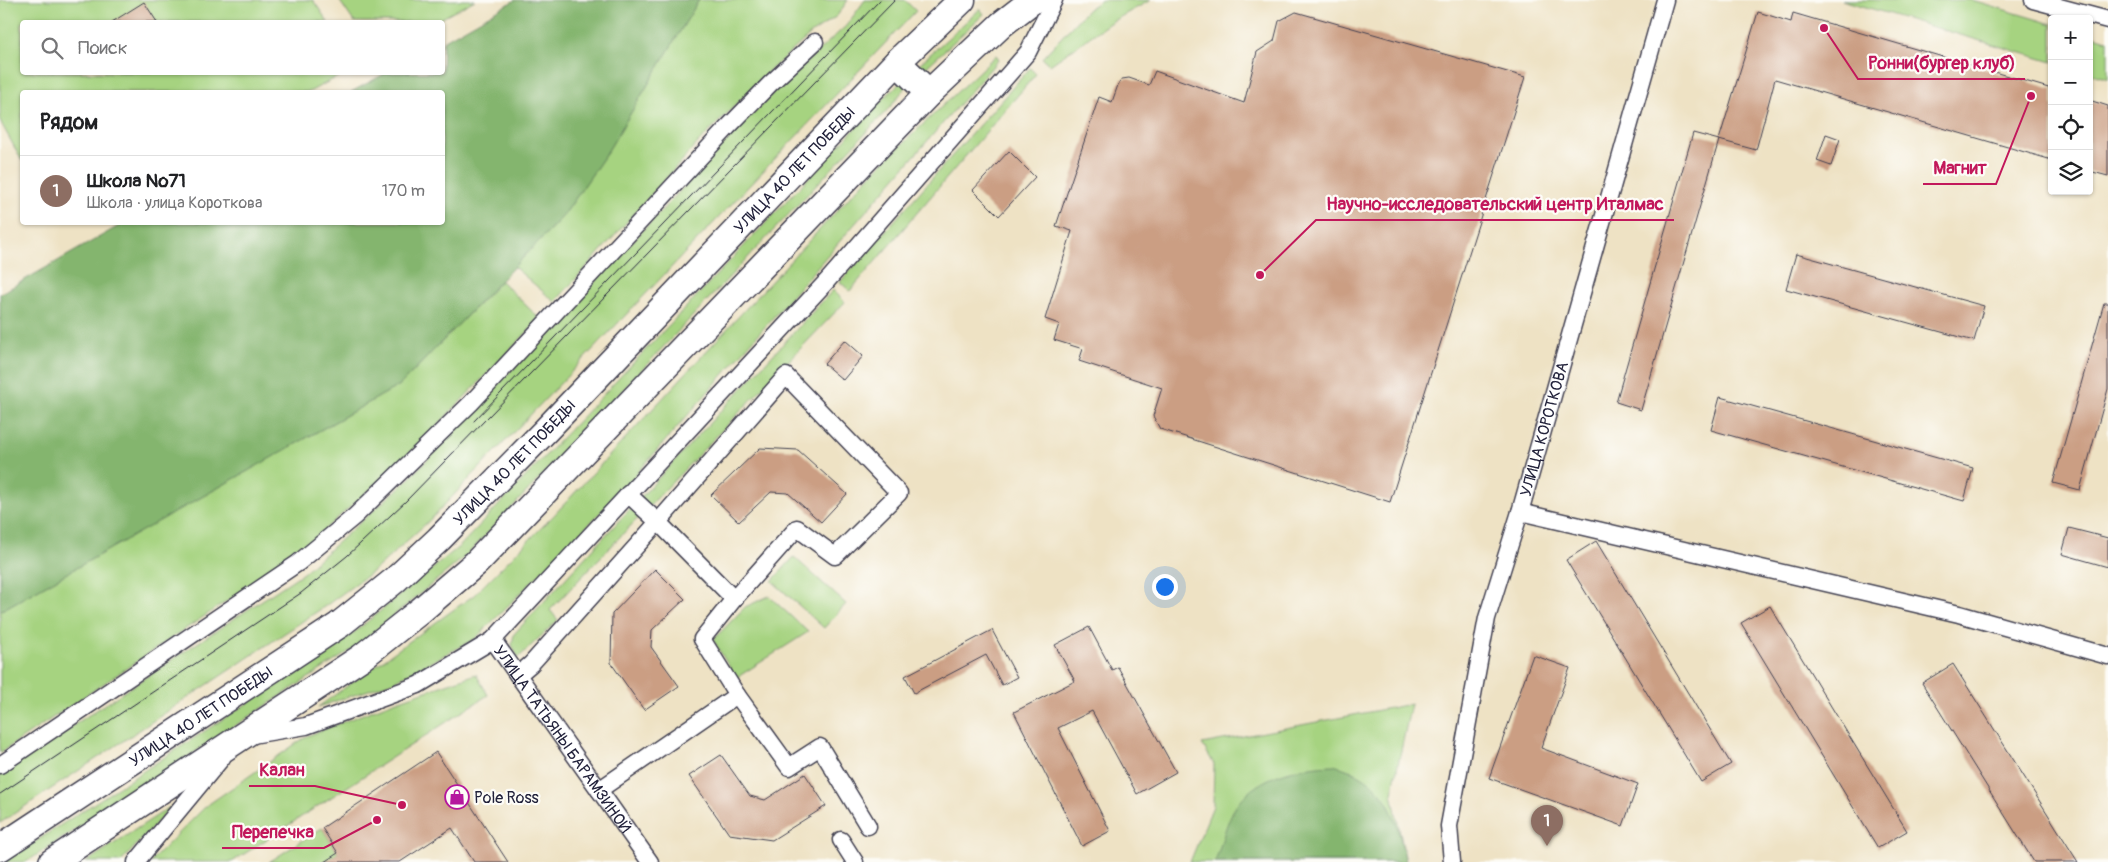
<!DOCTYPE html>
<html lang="ru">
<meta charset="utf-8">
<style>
body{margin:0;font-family:Pangolin,sans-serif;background:#f2f2f2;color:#202124}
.controls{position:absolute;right:15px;top:15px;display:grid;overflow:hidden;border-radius:5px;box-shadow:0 1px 4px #0004}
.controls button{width:45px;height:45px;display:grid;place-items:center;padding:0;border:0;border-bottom:1px solid #e0e0e0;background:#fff;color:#202124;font:25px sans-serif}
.you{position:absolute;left:1164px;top:586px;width:18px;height:18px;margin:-12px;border:4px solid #fff;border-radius:50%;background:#1a73e8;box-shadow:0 0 0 8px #1a73e833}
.badge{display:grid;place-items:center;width:32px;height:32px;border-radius:50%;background:#2563eb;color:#fff;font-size:16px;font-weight:700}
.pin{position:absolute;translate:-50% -41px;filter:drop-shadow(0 1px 2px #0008)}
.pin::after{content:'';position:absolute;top:26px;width:18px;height:15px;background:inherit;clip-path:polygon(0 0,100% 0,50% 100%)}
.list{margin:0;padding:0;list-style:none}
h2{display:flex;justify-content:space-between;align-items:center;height:65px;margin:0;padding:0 20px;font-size:21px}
h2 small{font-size:16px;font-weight:400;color:#757577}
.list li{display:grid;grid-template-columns:32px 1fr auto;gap:15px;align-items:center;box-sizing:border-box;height:70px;padding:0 20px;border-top:1px solid #e0e0e0}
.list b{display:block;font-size:19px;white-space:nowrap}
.list p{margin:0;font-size:16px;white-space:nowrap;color:#757577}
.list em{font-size:16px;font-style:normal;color:#757577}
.icon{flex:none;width:28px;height:28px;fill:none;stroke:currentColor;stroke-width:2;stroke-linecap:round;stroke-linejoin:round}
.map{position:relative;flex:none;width:2108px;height:862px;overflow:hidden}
.search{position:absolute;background:#fff;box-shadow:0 1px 4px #0004;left:20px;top:20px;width:425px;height:55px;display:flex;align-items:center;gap:12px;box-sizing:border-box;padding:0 18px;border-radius:5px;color:#757577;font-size:19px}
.panel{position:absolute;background:#fff;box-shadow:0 1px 4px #0004;left:20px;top:90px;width:425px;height:135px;border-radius:5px}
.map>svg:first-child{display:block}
.green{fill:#a6d380;stroke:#647a5e}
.forest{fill:#84b56e;stroke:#536c54}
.building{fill:#cb9e83}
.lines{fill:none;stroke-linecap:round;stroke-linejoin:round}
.street-casing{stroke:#413f50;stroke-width:19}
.primary-casing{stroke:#413f50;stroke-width:29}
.street{stroke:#fff;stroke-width:16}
.primary{stroke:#fff;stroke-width:26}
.tram{stroke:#22223b;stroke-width:1}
.labels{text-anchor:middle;stroke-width:4.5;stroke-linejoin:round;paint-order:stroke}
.street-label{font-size:16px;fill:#22223b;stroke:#fdfcf7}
.poi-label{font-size:16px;fill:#22223b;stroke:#fdfcf7;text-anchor:start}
.leader{fill:none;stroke:#c2185b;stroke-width:2}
.callout-dot{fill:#c2185b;stroke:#fdfcf7;stroke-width:2}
.callout-label{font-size:18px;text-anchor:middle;font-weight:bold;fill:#c2185b;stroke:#fdfcf7;stroke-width:4.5;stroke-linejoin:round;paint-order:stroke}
</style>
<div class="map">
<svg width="2108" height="862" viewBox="0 0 2108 862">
<rect width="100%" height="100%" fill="#fdfcf7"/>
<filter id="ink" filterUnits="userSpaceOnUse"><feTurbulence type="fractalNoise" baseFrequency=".02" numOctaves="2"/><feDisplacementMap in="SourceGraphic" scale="10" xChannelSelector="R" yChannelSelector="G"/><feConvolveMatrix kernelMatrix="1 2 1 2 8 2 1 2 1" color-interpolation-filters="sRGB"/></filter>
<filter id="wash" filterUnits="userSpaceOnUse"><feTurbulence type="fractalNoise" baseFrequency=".0096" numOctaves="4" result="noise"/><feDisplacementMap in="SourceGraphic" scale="20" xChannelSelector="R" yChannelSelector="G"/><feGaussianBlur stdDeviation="1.12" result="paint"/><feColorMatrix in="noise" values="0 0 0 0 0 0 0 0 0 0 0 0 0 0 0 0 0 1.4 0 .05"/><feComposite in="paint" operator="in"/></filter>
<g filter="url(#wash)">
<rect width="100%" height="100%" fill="#eee2c4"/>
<g class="green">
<path d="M 0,0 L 313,0 L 328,22 L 22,22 L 22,72 L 345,73 L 309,92 L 22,92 L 22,161 L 0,121 Z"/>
<path d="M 339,0 L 475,0 L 435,22 L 354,22 Z"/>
<path d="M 699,0 L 848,0 L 837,16 L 812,33 L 765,75 L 697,144 L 555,302 L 514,267 L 564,215 L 606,154 Z"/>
<path d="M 865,0 L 905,0 L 916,11 L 430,520 L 376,569 L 324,607 L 0,823 L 0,774 L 303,573 L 407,481 L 776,89 L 846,26 Z"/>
<path d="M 1102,0 L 1151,0 L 1111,22 L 1050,65 L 1042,58 L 1088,9 Z"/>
<path d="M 1842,0 L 1972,0 L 2052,24 L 2052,62 Z"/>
<path d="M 980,9 L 984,14 L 920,73 L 915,68 Z"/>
<path d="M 2089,35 L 2108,40 L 2108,79 L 2089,73 Z"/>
<path d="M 996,55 L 999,59 L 618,495 L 475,639 L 393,682 L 318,707 L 474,595 L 555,514 L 873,172 Z"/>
<path d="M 1030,68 L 1036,74 L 850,291 L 840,282 Z"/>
<path d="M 903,80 L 908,84 L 891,106 L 467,555 L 353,649 L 26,862 L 4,862 L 346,639 L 460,546 L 883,99 Z"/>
<path d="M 501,281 L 540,319 L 406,458 L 293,557 L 0,753 L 0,611 L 400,385 Z"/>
<path d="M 833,290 L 845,302 L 550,610 L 558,620 L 518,658 L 512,645 L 514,634 Z"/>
<path d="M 794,557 L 846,604 L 824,628 L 772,581 Z"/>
<path d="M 769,596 L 808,632 L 736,678 L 713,640 L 745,607 Z"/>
<path d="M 476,674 L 488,695 L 232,862 L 150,862 L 206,806 L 307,736 L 394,702 Z"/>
<path d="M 1411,704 L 1392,793 L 1406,862 L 1190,862 L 1213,806 L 1214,764 L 1202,744 Z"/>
<path d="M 173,805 L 121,862 L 86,862 Z"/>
<path d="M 322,828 L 338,853 L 324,862 L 269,862 Z"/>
</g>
<g class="forest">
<path d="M 515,0 L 699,0 L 606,154 L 564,215 L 400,385 L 0,611 L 0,294 L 124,223 L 442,222 L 442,92 L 351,92 L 386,73 L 442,72 L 443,41 Z"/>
<path d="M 1333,765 C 1387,778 1395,813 1406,862 L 1215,862 C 1221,846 1225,826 1233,811 C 1252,777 1297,766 1333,765 Z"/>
</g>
<g id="blocks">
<g class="building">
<path d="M 144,2 L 157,22 L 112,22 Z"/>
<path d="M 1296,12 L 1525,77 L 1390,502 L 1160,429 L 1153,416 L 1162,388 L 1079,361 L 1083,349 L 1054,340 L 1059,324 L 1045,319 L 1072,231 L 1056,226 L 1099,97 L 1112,102 L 1118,85 L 1122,79 L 1129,78 L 1149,85 L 1155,71 L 1244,103 L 1257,52 L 1274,41 L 1279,21 Z"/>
<path d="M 1758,12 L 1791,22 L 1793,13 L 2052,89 L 2052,160 L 1775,79 L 1756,150 L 1719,140 Z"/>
<path d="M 2089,100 L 2108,106 L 2108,176 L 2089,171 Z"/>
<path d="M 1693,133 L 1719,140 L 1641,410 L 1616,402 Z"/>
<path d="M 1826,134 L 1840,139 L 1831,166 L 1817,161 Z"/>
<path d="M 1009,151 L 1035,177 L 999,216 L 973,190 Z"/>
<path d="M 1796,254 L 1984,306 L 1974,341 L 1786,289 Z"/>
<path d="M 2104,303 L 2108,303 L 2108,389 L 2080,490 L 2053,483 Z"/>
<path d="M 845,340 L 863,356 L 843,380 L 824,364 Z"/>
<path d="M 1720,397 L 1973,468 L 1964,501 L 1711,430 Z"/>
<path d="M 760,448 L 798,450 L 847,494 L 821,522 L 788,493 L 771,492 L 739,522 L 711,495 Z"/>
<path d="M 2069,528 L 2108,538 L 2108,567 L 2062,554 Z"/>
<path d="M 1596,541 L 1731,764 L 1701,782 L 1566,560 Z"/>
<path d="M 655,569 L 685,599 L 652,630 L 651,647 L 679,686 L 644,710 L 611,663 L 612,614 Z"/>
<path d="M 1770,606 L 1907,831 L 1878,848 L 1741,623 Z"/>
<path d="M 1089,627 L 1112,670 L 1118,667 L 1176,772 L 1137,794 L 1092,711 L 1058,728 L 1110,831 L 1082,846 L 1014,712 L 1075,681 L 1055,645 Z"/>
<path d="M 992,630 L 1017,677 L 1002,685 L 986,655 L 914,693 L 905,676 Z"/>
<path d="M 1533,655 L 1570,668 L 1541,748 L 1638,784 L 1623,826 L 1489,778 Z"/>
<path d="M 1953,664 L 2078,862 L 2034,862 L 1922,683 Z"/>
<path d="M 436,752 L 508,862 L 474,862 L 452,828 L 400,862 L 324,862 L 338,853 L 322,828 Z"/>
<path d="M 721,755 L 750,796 L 765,800 L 805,774 L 826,806 L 772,840 L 729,834 L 689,776 Z"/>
</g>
</g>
</g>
<g filter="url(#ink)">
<use href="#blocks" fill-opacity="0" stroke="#413f50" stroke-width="1"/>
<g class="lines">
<g class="street-casing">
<g id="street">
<path d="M 2033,0 L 2108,20"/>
<path d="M 628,494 L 658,522 L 786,376 L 899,493 L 835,556 L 797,528 L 734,599"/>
<path d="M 1520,512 L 1959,614 L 2108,656"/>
<path id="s1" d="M 493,640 L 650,862"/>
<path d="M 518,675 L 531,664 L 658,522 L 734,599 L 702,639 L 737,695 L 599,790"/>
<path d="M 737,695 L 789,767 L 820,747 L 868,826"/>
<path d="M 252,735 L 306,726 L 418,685 L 493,640 L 827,281 L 1028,52 L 1054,0"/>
<path d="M 0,765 L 298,563 L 355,516 L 471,403 L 728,127 L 770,84 L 815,42"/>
<path d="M 841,840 L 855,862"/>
<path d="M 136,862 L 222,758"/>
<path id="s2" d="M 1452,862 L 1449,826 L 1487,618 L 1520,512 L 1665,0"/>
</g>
</g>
<g class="primary-casing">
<g id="primary">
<path d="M 897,62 L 929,93"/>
<path id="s3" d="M 0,848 L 339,625 L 395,580 L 439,539 L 547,429 L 897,62 L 962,0"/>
<path d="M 52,862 L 362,657 L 420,611 L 476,563 L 929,93 L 1002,24 L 1033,0"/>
</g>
</g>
<use href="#street" class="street"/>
<use href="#primary" class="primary"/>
<g class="tram">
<path d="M 474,421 L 880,0"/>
<path d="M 0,794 L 301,593 L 347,556 L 406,501 L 895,0"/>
</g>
</g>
</g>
<defs>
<g id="shop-ring" transform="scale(1.25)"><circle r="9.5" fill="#fdfcf7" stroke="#b5179e" stroke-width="1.5"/><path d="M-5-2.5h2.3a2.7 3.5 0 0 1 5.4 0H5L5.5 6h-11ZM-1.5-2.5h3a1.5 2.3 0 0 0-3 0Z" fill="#b5179e"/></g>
</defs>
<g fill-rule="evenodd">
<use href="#shop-ring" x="457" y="797"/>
</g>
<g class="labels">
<g class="street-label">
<text dy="6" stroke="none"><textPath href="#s3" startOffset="1050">УЛИЦА 40 ЛЕТ ПОБЕДЫ</textPath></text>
<text dy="6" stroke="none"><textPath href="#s2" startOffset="445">УЛИЦА КОРОТКОВА</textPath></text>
<text dy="6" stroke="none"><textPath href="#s3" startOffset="645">УЛИЦА 40 ЛЕТ ПОБЕДЫ</textPath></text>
<text dy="6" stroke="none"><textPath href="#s3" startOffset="240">УЛИЦА 40 ЛЕТ ПОБЕДЫ</textPath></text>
<text dy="6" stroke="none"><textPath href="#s1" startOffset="121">УЛИЦА ТАТЬЯНЫ БАРАМЗИНОЙ</textPath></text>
</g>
<g class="poi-label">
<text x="474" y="803">Pole Ross</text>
</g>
</g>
<path class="leader" d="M1824 28L1858 79H2025M2031 96L1996 184H1923M1260 275L1316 220H1674M402 805L315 786H249M377 820L324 848H222"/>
<g class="callout-dot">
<circle cx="1824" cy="28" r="5"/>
<circle cx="2031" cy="96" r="5"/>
<circle cx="1260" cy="275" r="5"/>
<circle cx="402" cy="805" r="5"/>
<circle cx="377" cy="820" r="5"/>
</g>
<g class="callout-label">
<text x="1942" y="69">Ронни(бургер клуб)</text>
<text x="1960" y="174">Магнит</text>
<text x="1495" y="210">Научно-исследовательский центр Италмас</text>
<text x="282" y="776">Калан</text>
<text x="273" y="838">Перепечка</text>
</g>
</svg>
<div class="controls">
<button>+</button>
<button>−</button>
<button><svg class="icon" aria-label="locate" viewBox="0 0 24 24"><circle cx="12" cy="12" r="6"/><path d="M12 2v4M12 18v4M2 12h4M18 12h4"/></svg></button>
<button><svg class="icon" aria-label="layers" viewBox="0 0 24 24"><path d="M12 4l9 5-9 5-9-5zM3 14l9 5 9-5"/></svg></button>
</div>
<div class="you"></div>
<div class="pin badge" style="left:1547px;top:846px;background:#8d6e63">1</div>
<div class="search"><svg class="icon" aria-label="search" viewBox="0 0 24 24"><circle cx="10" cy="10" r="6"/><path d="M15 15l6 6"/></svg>Поиск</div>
<section class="panel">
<h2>Рядом<small></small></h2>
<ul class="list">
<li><span class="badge" style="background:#8d6e63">1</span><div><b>Школа №71</b><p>Школа · улица Короткова</p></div><em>170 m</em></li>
</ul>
</section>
</div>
